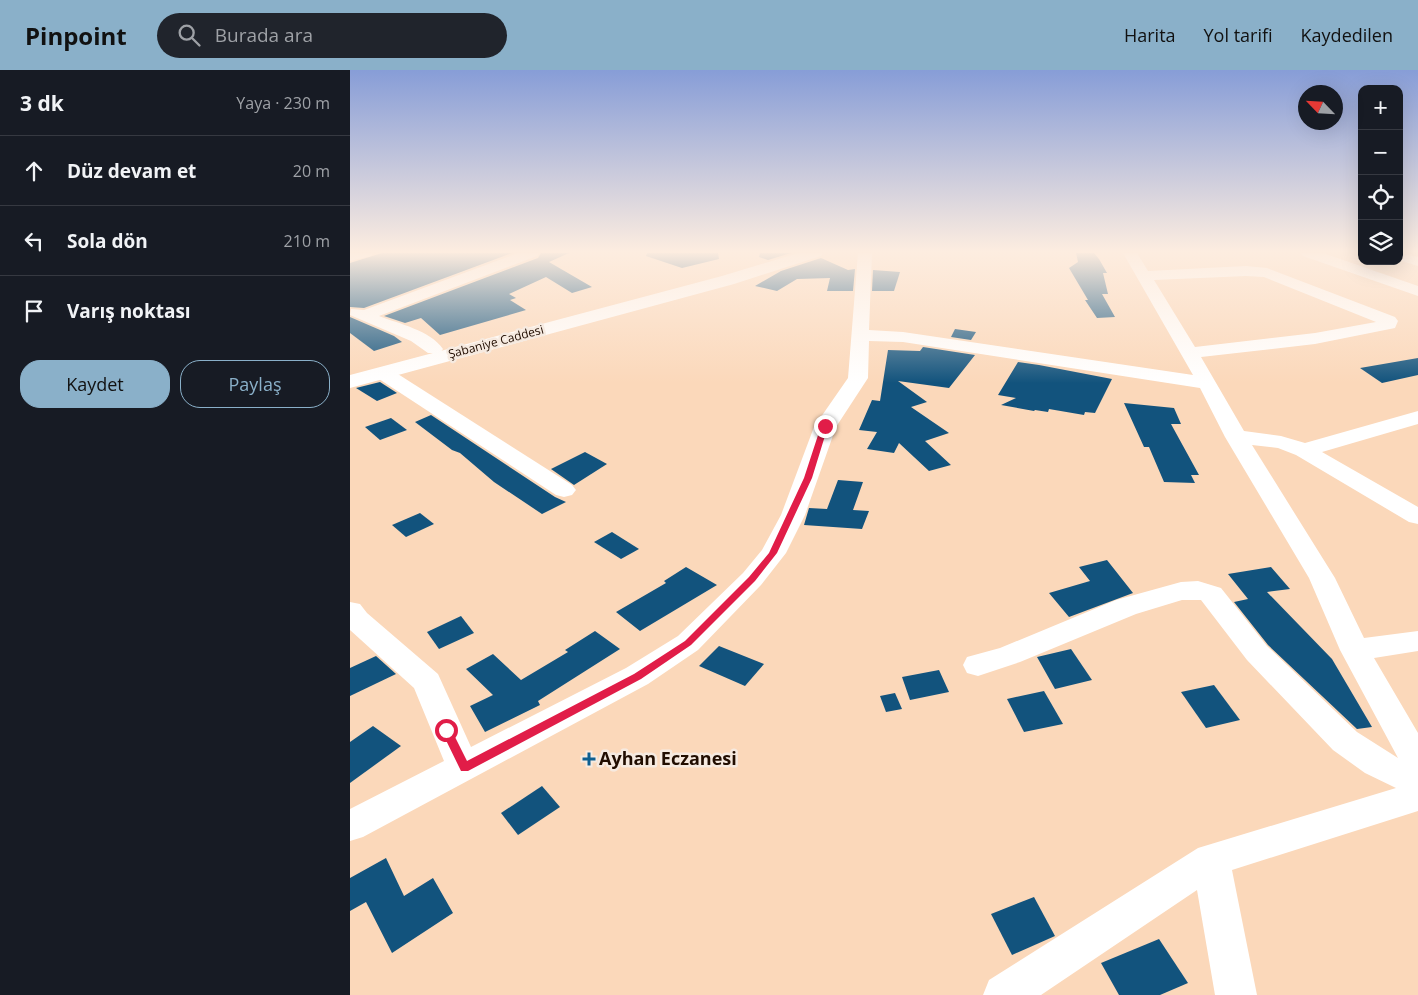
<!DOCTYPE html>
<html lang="tr">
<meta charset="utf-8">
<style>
body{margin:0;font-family:"Open Sans",sans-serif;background:#20242c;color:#f1f3f6}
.controls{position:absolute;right:15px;top:15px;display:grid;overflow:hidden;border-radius:10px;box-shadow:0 5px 20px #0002}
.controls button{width:45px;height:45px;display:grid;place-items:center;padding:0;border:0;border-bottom:1px solid #363941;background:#171b24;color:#f1f3f6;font:25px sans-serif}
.compass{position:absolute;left:948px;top:15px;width:45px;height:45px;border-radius:50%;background:#171b24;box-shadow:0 5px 20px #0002;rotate:295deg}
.stop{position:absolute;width:15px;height:15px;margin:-11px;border:4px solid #e11d48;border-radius:50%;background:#fff}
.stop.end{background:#e11d48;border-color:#fff;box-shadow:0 1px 5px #0008}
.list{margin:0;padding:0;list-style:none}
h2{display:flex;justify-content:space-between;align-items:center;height:65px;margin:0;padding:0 20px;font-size:21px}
h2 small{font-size:16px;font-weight:400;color:#9ea1a6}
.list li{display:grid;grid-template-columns:32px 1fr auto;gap:15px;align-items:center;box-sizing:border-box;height:70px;padding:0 20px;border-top:1px solid #363941}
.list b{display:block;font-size:19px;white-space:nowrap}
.list em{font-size:16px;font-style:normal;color:#9ea1a6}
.actions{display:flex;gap:10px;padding:15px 20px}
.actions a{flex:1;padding:11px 0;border:1px solid #8ab0c9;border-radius:20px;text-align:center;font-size:18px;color:#8ab0c9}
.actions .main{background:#8ab0c9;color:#111}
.icon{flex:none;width:28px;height:28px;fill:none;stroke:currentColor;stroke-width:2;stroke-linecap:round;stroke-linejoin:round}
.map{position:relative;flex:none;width:1068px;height:925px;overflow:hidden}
header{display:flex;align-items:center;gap:30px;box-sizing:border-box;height:70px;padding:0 25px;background:#8ab0c9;color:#111}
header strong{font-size:24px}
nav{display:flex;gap:28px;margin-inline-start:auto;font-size:18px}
.search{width:350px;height:45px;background:#20242c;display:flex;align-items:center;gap:12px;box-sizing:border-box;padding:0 18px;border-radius:28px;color:#9ea1a6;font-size:19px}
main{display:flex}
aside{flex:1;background:#171b24}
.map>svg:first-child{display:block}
.building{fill:#12537d}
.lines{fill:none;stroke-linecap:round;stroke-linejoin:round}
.minor{fill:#fff;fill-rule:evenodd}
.highway{fill:#fff;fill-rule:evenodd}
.route{fill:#e11d48}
.poi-dot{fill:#0d5f91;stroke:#f6eae0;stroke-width:2}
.labels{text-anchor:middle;stroke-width:5;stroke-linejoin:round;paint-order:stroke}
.far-street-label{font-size:12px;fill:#210d00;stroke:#f6eae0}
.near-poi-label{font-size:18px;font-weight:bold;fill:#210d00;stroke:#f6eae0;text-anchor:start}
</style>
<header>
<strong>Pinpoint</strong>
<div class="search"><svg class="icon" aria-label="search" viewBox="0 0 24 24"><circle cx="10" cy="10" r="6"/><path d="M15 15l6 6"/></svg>Burada ara</div>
<nav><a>Harita</a><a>Yol tarifi</a><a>Kaydedilen</a></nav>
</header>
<main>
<aside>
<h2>3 dk<small>Yaya · 230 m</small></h2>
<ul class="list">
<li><svg class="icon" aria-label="ahead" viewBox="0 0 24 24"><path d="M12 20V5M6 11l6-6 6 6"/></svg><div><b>Düz devam et</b></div><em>20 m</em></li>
<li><svg class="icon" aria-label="left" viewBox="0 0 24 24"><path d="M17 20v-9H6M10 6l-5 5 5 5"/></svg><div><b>Sola dön</b></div><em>210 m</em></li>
<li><svg class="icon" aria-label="arrive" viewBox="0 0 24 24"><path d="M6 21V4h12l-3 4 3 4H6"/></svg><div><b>Varış noktası</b></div></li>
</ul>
<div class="actions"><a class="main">Kaydet</a><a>Paylaş</a></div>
</aside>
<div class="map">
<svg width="1068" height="925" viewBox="0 0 1068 925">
<rect width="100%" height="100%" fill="#fbd8ba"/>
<g class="building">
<path d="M 32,183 L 162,183 L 14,238 L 0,237 L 0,193 Z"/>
<path d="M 191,183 L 219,183 L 199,192 L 242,217 L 222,223 L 196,207 L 159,224 L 166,228 L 160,230 L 176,240 L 90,265 L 71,248 L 55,253 L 34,246 L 188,188 Z"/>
<path d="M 297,183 L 368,183 L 369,189 L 332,198 L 296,186 Z"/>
<path d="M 410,183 L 441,183 L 418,190 L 409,187 Z"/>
<path d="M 726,183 L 744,183 L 749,189 L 757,203 L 753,203 L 758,224 L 752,224 L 765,247 L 747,248 L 735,230 L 738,230 L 719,198 L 728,192 Z"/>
<path d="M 471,188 L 498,200 L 505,199 L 503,221 L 477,221 L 480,208 L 447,209 L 427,221 L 405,216 L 431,201 Z"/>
<path d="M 523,200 L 550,202 L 544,221 L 522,221 Z"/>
<path d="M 0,247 L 44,266 L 52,272 L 24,281 L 0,263 Z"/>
<path d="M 605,259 L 626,262 L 621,270 L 601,267 Z"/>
<path d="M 573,277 L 625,285 L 599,318 L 548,311 L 577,332 L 561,337 L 599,363 L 575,371 L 601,395 L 579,401 L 549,373 L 544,383 L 517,379 L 527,362 L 509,360 L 522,330 L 530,331 L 538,280 L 570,281 Z"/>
<path d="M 1068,288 L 1068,305 L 1032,313 L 1010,298 Z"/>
<path d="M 668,292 L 689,295 L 762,309 L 745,343 L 735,342 L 734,345 L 699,339 L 698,342 L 685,340 L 684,341 L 651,335 L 666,328 L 648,325 Z"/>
<path d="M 30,312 L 47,323 L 27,331 L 6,318 Z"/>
<path d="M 774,333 L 824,338 L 831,354 L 821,354 L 849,405 L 841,405 L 845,413 L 814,412 L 799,377 L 794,377 Z"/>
<path d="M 81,345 L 205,427 L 216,432 L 192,444 L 144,412 L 110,383 L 102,380 L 65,352 Z"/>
<path d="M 41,348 L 57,360 L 30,370 L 15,357 Z"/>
<path d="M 235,382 L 257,394 L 224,415 L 201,399 Z"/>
<path d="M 488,410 L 513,412 L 503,440 L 519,441 L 512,459 L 454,455 L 459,438 L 477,439 Z"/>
<path d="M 70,443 L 84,454 L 56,467 L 42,455 Z"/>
<path d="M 262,462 L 289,479 L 271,489 L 244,472 Z"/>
<path d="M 757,490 L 783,523 L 719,547 L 699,523 L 740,511 L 729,497 Z"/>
<path d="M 336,497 L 367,515 L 290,561 L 266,542 L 316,513 L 314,511 Z"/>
<path d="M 921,497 L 940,519 L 917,522 L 982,589 L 1022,657 L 1007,659 L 918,575 L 884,532 L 898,529 L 878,504 Z"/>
<path d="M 111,546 L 124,563 L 89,579 L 77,562 Z"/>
<path d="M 245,561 L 270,579 L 188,631 L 190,635 L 135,662 L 120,636 L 143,625 L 116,599 L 143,584 L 171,610 L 218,582 L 215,580 Z"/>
<path d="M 369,576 L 414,594 L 395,616 L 349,596 Z"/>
<path d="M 721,579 L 742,610 L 705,619 L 687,587 Z"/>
<path d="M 26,586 L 46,604 L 0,626 L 0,598 Z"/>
<path d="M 589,600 L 599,622 L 560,630 L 552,607 Z"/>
<path d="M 864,615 L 890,650 L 856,658 L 831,622 Z"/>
<path d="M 694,621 L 713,654 L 674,662 L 657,629 Z"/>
<path d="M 545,623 L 552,639 L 536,642 L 530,626 Z"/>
<path d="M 23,656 L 51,676 L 0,713 L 0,672 Z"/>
<path d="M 192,716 L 210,737 L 168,765 L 151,743 Z"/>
<path d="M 36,788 L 54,826 L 83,808 L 103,843 L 42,883 L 16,832 L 0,841 L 0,808 Z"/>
<path d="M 684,827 L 705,866 L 662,885 L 641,844 Z"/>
<path d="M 809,869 L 838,913 L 810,925 L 769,925 L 751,893 Z"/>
</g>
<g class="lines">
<g class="minor">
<path d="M 0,183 L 23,183 L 21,186 L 0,191 Z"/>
<path d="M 168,183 L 189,183 L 187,186 L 29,246 C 49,254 80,260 93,279 L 90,283 L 78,283 L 61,271 L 0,245 L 1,239 L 14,240 Z"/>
<path d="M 508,183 L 522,183 L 519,260 L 553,262 L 843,305 L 773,183 L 787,183 L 798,201 L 896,196 L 917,198 L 1045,247 L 1048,251 L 1045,258 L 965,274 L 851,287 L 894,361 L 931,366 L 955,373 L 1068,341 L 1068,354 L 972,382 L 1068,437 L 1068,454 L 1059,452 L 946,385 L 928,378 L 902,375 L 985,508 L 1014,568 L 1068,561 L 1068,581 L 1024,588 L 1068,663 L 1068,741 L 882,800 L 907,925 L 865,925 L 847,820 L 691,925 L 633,925 L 639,910 L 848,778 L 1046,718 L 1015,703 L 983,680 L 897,590 L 851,530 L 832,530 L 786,544 L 670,592 L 628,606 L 617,603 L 613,595 L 617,587 L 650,578 L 766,530 L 831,512 L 848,511 L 871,518 L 917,576 L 1007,662 L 1048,688 L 990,580 L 959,508 L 875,367 L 850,318 L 553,272 L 519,271 L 518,308 L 486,357 L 455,445 L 436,483 L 411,515 L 348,580 L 298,614 L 13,767 L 0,771 L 0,739 L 94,691 L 64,618 L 0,560 L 0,532 L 10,534 L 17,543 L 88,604 L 121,677 L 276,598 L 328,566 L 393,503 L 412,480 L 431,445 L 464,357 L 498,308 ZM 896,206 L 914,207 L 1026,252 L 965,263 L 845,277 L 804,210 Z"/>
<path d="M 951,183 L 973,183 L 1068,216 L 1068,226 L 953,186 Z"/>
<path d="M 1049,183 L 1068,187 L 1068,196 L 1049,190 Z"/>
<path d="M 33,297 L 40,299 L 222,415 L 226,420 L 222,425 L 214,427 L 206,425 L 26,307 L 23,303 L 26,299 Z"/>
</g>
<path class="highway" d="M 448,183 L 473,183 L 471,186 L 384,214 L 0,318 L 0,305 L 372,206 Z"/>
</g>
<linearGradient id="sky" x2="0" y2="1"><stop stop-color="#879dd7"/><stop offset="0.58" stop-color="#fdede0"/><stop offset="1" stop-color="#fdede0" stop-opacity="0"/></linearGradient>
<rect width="1068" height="313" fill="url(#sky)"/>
<path class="route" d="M 475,354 L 478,356 L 462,408 L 427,483 L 405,511 L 341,575 L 291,609 L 118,701 L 111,701 L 91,660 L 92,657 L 100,657 L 117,691 L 284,604 L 335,571 L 399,507 L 419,483 L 454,408 L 471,356 Z"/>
<path class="poi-dot" d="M236.5 681.5h5v5h5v5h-5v5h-5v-5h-5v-5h5z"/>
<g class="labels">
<g class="far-street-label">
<text transform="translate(146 272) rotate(-15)" y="4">Şabaniye Caddesi</text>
</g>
<g class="near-poi-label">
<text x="249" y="695">Ayhan Eczanesi</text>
</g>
</g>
</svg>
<div class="controls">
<button>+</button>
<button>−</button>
<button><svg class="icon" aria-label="locate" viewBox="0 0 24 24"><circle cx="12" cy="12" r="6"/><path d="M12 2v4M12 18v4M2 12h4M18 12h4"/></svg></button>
<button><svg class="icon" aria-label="layers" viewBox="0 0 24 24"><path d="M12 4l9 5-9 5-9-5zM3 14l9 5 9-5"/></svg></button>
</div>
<svg class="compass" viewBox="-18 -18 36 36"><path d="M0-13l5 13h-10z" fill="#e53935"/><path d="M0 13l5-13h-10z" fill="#9ea1a6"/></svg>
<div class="stop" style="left:96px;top:660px"></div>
<div class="stop end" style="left:475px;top:356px"></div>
</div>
</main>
